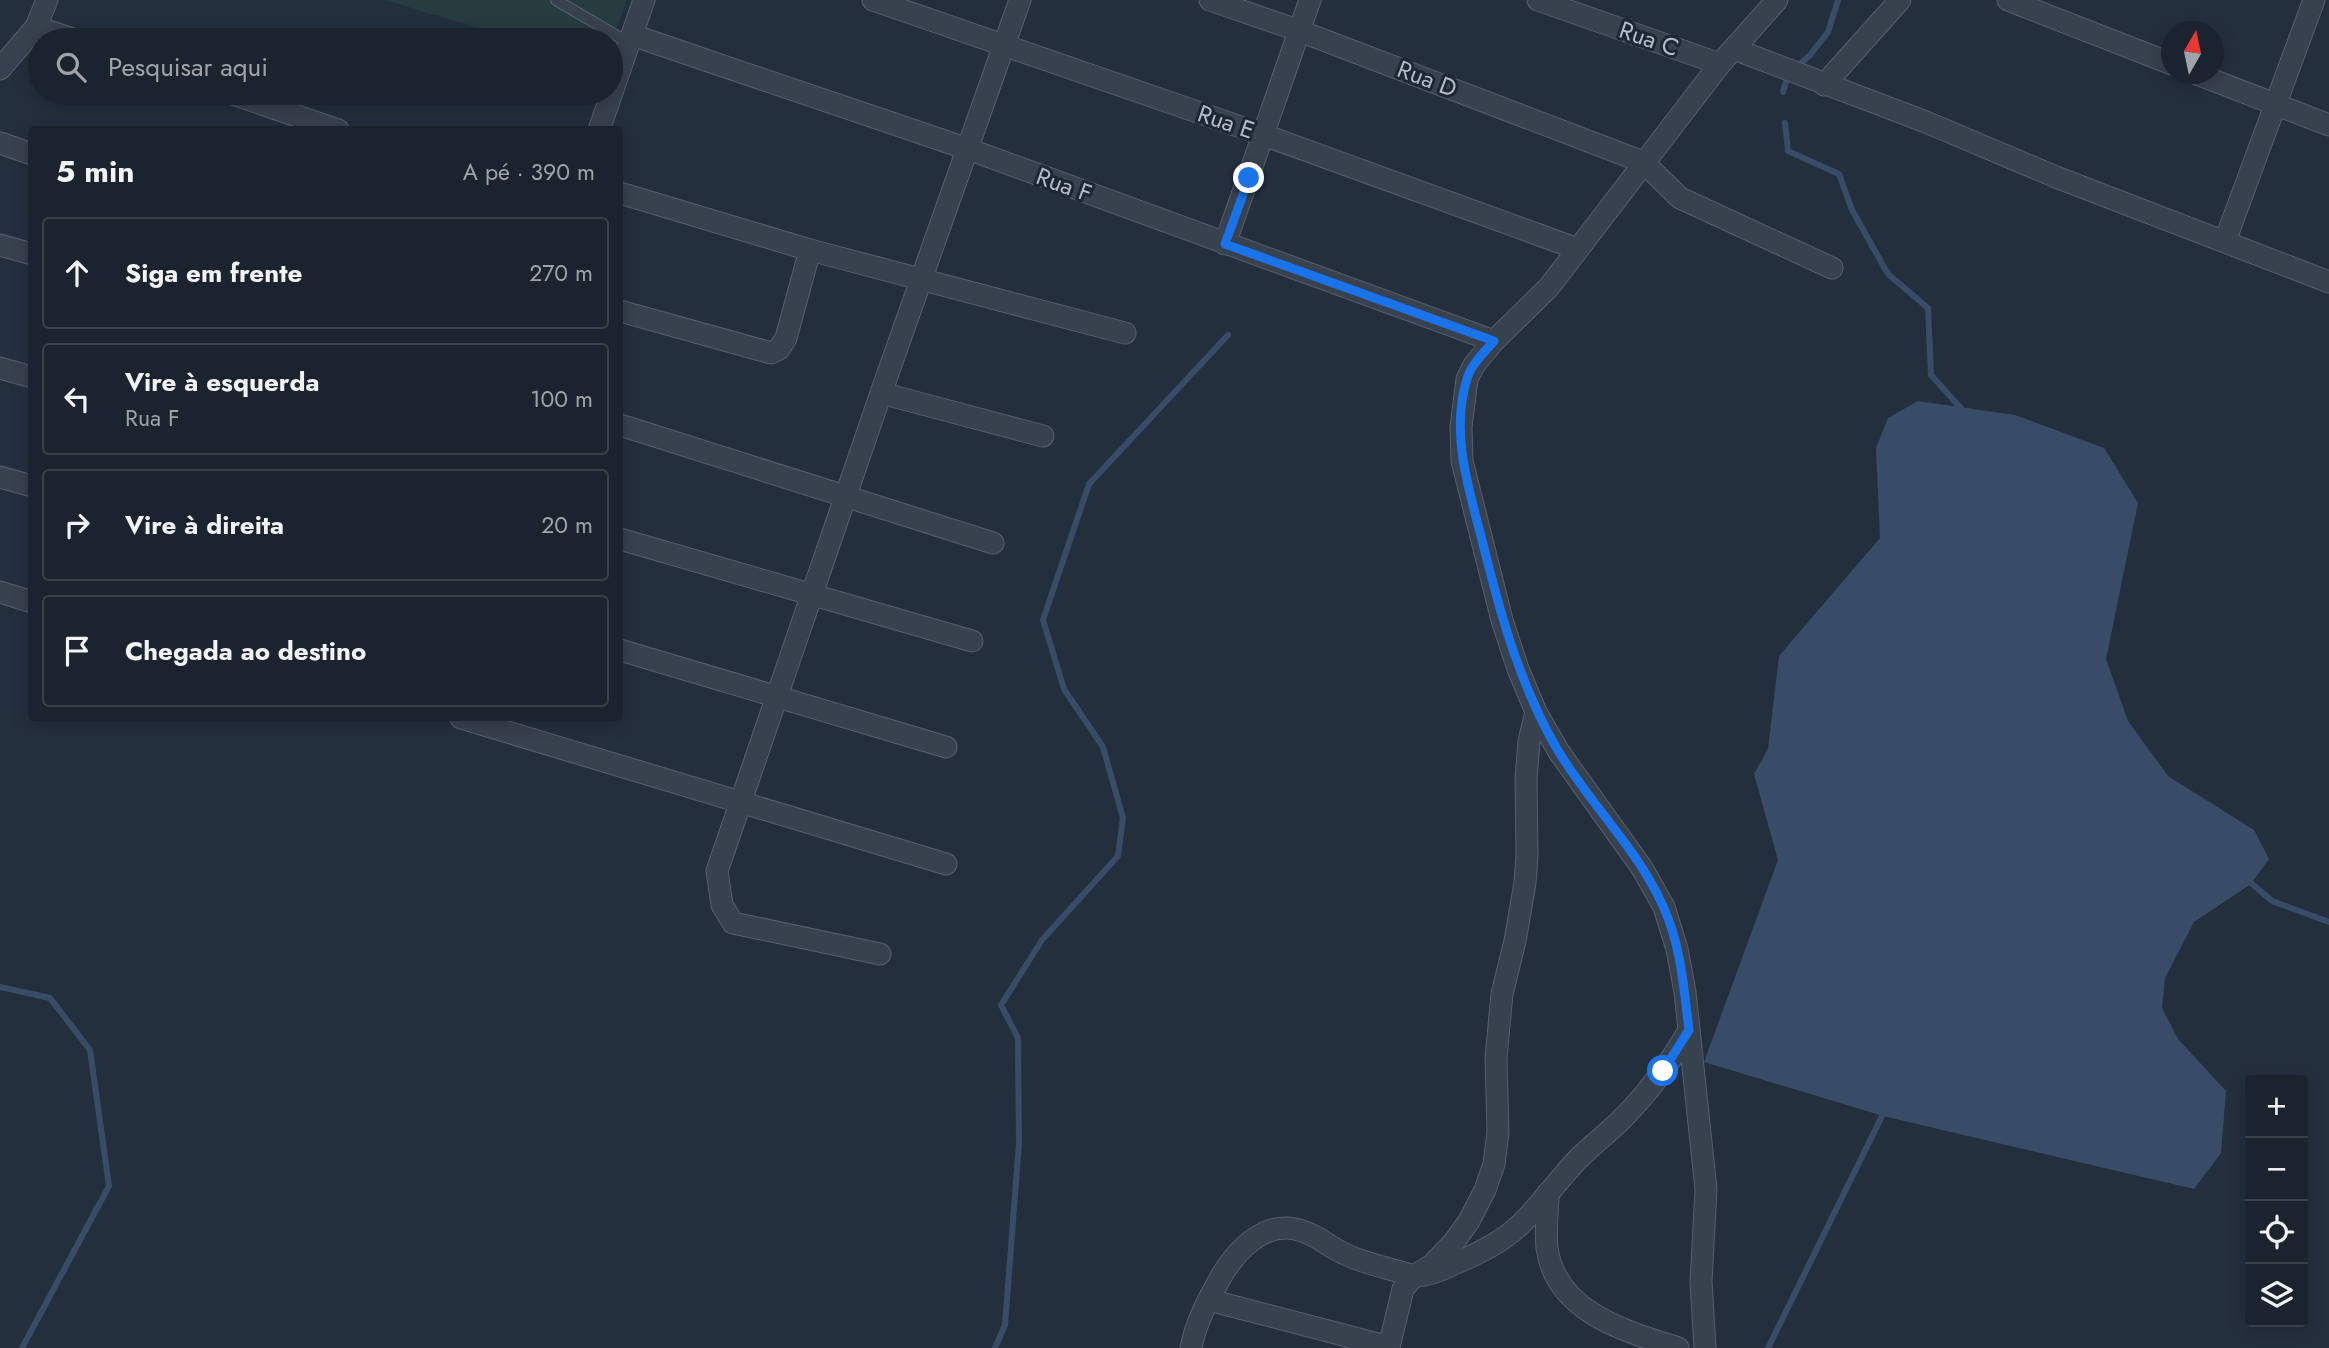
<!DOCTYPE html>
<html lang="pt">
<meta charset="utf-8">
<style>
body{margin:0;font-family:Jost,sans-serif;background:#282f3a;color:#f1f3f6}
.controls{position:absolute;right:21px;bottom:21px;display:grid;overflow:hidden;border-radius:7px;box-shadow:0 4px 18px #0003}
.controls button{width:63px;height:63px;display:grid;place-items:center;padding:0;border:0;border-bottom:2px solid #39404a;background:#1b232e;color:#f1f3f6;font:35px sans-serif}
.compass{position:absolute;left:2161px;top:21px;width:63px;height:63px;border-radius:50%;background:#1b232e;box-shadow:0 4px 18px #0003;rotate:9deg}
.stop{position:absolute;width:21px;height:21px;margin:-16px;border:5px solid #1a73e8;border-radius:50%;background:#fff}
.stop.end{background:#1a73e8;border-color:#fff;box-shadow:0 2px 7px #0008}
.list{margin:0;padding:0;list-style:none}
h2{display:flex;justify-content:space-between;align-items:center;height:91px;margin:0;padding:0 28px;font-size:30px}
h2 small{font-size:23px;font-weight:400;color:#a0a4aa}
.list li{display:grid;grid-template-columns:46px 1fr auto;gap:21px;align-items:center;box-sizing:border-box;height:112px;margin:0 14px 14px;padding:0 14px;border:2px solid #39404a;border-radius:7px}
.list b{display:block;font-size:26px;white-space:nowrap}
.list p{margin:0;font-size:23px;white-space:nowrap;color:#a0a4aa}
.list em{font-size:23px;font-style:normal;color:#a0a4aa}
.icon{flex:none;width:38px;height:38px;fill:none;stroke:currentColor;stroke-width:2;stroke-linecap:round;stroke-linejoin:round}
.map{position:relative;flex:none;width:2329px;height:1348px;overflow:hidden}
.search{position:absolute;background:#1b232e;box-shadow:0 4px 18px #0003;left:28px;top:28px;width:595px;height:77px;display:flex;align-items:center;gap:18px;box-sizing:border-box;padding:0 24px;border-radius:38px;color:#a0a4aa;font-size:26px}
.panel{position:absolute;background:#1b232e;box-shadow:0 4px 18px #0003;left:28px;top:126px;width:595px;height:595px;border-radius:7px}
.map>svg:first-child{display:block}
.green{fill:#263c3f}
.water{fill:#394c67}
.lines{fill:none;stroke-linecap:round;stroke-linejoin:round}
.stream{stroke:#394c67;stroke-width:6}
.lane-casing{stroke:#565f6c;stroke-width:12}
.street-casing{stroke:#565f6c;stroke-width:23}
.lane{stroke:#38414e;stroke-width:10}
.street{stroke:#38414e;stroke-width:21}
.route{stroke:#1a73e8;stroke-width:9}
.labels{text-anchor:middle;stroke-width:6;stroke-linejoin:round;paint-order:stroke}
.street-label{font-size:24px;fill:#b4bcc9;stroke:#1d2633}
</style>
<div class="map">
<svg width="2329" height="1348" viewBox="0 0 2329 1348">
<rect width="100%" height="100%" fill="#242f3e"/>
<path class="green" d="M 385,0 L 627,0 L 611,46 L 611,40 L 518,40 Z"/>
<path class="water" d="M 1918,401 L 2015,415 L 2104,448 L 2138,503 L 2106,659 L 2128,721 L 2168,776 L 2254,830 L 2269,859 L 2251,884 L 2194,922 L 2165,978 L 2162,1008 L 2178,1039 L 2226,1091 L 2221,1153 L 2194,1189 L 1883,1116 L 1704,1062 L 1778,860 L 1754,774 L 1768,749 L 1779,656 L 1880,538 L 1876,448 L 1888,418 Z"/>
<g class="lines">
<g class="stream">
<path d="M 1783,92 L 1788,75 L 1810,55 L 1828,32 L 1838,0"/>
<path d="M 1785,123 L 1788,151 L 1839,174 L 1852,210 L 1888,274 L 1928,308 L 1931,375 L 1967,415"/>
<path d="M 2245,878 L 2272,901 L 2329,922"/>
<path d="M 0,987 L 50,998 L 90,1050 L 109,1186 L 22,1348"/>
<path d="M 995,1348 L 1005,1325 L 1019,1143 L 1018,1038 L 1001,1005 L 1042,940 L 1118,856 L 1123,818 L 1103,747 L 1064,689 L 1043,620 L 1089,484 L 1228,335"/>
<path d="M 1768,1348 L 1885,1110"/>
</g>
<g class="lane-casing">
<path id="lane" d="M 556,0 L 629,43"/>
</g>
<g class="street-casing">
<g id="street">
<path d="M 873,0 L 1264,135 L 1578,249"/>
<path d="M 1210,0 L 1300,31 L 1643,162 L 1680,198 L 1832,268"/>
<path d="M 1538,0 L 1720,64"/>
<path d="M 2008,0 L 2172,64"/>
<path d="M 36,27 L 76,40"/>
<path d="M 632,35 L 968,149 L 1494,341"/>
<path d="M 1734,49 L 1926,122 L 2056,177 L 2329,282"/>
<path d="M 0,69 L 36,27 L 47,0"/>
<path d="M 2197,74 L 2329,125"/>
<path d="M 1824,85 L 1900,0"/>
<path d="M 230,93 L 338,130"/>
<path d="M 599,130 L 644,0"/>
<path d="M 0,143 L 32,154"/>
<path d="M 620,193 L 810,250 L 1125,333"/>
<path d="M 2225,241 L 2314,0"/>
<path d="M 1225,244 L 1310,0"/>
<path d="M 0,245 L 32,254"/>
<path d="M 620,311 L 771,353 L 779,349 L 786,338 L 810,250"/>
<path d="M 0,368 L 32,377"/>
<path d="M 881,393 L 1043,436"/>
<path d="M 620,425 L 993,543"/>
<path d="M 0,477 L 32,486"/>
<path d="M 620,539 L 972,641"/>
<path d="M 0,592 L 32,602"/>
<path d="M 620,650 L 946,747"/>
<path d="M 461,718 L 946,864"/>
<path d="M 880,954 L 733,923 L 722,905 L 717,871 L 881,393 L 1020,0"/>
<path d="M 1548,1193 C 1548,1210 1545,1230 1547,1248 C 1556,1313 1626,1331 1678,1348"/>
<path d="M 1209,1300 L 1389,1347 L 1403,1289 L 1414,1276 L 1432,1265 L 1454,1242 L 1469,1221 L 1485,1190 L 1494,1164 L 1498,1132 L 1496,1058 L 1502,994 L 1515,941 L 1525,883 L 1527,855 L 1526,779 L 1529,741 L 1536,712"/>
<path d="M 1191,1348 C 1196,1321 1209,1298 1222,1275 C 1239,1247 1269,1217 1305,1232 C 1317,1236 1326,1244 1337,1250 C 1360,1263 1389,1268 1414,1276 C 1427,1276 1442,1270 1454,1264 C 1478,1254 1503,1242 1522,1223 C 1542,1203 1559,1179 1578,1159 C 1592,1145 1608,1133 1622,1119 C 1648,1093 1670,1063 1689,1030"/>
<path d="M 1705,1348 L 1701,1282 L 1706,1189 L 1685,992 L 1677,949 L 1664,907 L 1642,868 L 1559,752 L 1536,712 L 1518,669 L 1502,620 L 1462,461 L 1461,427 L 1467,379 L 1474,365 L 1494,341 L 1549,287 L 1720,64 L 1777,0"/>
</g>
</g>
<use href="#lane" class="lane"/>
<use href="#street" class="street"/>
</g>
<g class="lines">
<path class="route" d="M 1249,178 L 1225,244 L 1494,341 C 1484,353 1471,364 1467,379 C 1450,433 1469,489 1482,540 C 1500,613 1519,683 1557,749 C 1589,803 1637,848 1663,906 C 1681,945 1684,989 1689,1030 L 1663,1071"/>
</g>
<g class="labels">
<g class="street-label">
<text transform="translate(1649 39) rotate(19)" y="8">Rua C</text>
<text transform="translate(1427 79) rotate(21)" y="8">Rua D</text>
<text transform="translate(1226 122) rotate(19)" y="8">Rua E</text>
<text transform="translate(1064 185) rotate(20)" y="8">Rua F</text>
</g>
</g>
</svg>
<div class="controls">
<button>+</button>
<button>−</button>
<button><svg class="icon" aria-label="locate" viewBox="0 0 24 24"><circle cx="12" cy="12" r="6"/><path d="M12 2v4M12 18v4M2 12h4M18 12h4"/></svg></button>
<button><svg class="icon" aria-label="layers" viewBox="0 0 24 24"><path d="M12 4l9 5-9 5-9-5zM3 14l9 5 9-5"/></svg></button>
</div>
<svg class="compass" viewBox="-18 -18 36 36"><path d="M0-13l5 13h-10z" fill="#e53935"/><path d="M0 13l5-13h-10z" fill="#a0a4aa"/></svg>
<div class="stop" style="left:1663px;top:1071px"></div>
<div class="stop end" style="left:1249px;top:178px"></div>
<div class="search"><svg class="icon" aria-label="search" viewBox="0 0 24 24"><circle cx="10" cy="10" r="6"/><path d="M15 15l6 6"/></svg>Pesquisar aqui</div>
<section class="panel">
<h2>5 min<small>A pé · 390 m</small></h2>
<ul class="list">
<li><svg class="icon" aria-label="ahead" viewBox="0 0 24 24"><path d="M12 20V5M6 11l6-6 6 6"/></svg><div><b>Siga em frente</b></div><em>270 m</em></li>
<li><svg class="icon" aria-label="left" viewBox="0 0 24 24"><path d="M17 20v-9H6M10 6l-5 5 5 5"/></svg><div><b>Vire à esquerda</b><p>Rua F</p></div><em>100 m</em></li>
<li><svg class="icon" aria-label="right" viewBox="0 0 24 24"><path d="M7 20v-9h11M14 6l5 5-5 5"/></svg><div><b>Vire à direita</b></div><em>20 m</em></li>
<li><svg class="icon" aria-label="arrive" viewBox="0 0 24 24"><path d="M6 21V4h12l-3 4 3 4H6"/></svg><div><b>Chegada ao destino</b></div></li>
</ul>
</section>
</div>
